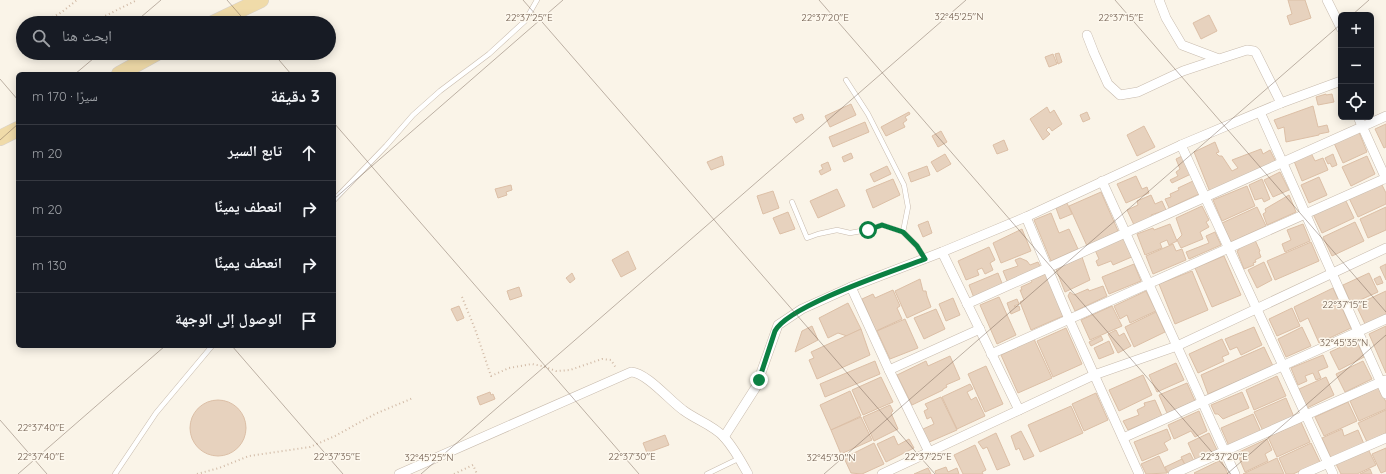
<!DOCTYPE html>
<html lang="ar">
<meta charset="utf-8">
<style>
body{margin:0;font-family:Quicksand,"Noto Naskh Arabic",sans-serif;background:#20242c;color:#f1f3f6;direction:rtl}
.controls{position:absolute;right:12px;top:12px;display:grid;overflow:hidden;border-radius:6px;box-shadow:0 2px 10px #0003}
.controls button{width:36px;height:36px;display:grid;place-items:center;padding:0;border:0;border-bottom:1px solid #363941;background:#171b24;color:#f1f3f6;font:20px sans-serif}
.stop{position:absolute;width:12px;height:12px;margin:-9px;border:3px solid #0b8043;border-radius:50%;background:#fff}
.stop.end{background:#0b8043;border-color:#fff;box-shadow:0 1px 4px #0008}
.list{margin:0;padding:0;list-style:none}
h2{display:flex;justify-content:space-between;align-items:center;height:52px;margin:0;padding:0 16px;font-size:17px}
h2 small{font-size:13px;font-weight:400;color:#9ea1a6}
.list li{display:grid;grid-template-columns:26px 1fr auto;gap:12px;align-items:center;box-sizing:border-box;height:56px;padding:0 16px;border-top:1px solid #363941}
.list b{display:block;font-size:15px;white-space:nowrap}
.list em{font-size:13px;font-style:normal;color:#9ea1a6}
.icon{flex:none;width:22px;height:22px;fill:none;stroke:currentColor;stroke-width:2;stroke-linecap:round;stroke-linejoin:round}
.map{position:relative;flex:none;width:1386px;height:474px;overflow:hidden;direction:ltr}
.search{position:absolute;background:#171b24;box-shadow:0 2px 10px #0003;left:16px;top:16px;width:320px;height:44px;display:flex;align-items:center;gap:10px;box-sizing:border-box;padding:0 14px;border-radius:22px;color:#9ea1a6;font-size:15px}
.panel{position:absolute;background:#171b24;box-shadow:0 2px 10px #0003;left:16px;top:72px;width:320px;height:276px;border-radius:6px;direction:rtl}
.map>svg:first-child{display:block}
.building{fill:#e7d2be;stroke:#dcbfa6}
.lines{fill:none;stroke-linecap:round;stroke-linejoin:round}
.service-casing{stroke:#c8bbad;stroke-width:5.5}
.minor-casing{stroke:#c8bbad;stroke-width:10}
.primary-casing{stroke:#d7d2ce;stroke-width:16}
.path{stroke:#d1baa6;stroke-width:2;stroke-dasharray:1 3;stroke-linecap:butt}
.service{stroke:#fff;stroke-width:4.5}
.minor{stroke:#fff;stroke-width:9}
.primary{stroke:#f0dba9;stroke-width:15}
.route{stroke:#0b8043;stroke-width:5}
.ticks{fill:none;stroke:#715e4f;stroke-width:1;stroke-opacity:0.45}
.ticks-label{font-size:10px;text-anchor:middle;fill:#715e4f;stroke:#fdf8ee;stroke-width:3;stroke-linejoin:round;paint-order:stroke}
</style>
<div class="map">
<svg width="1386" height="474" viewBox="0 0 1386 474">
<rect width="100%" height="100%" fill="#faf4e8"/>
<g class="building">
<path d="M 1288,0 L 1305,0 L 1311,18 L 1290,25 L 1287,16 L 1292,14 Z"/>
<path d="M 1209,15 L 1217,31 L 1201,39 L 1193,23 Z"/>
<path d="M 1059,53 L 1062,62 L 1058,64 L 1055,54 Z"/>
<path d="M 1053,54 L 1057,64 L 1049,67 L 1045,57 Z"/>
<path d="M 1326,94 L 1326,95 L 1332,94 L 1334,102 L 1318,105 L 1316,97 Z"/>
<path d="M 851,104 L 856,115 L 830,127 L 825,116 Z"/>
<path d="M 1313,106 L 1318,127 L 1327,125 L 1329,132 L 1319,134 L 1319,135 L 1286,142 L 1284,127 L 1278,129 L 1274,120 Z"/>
<path d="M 1047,107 L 1050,113 L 1054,110 L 1062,124 L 1052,131 L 1049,127 L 1046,130 L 1050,134 L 1043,140 L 1030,119 Z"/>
<path d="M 909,112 L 910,114 L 905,117 L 907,120 L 903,123 L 905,127 L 886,136 L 881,127 Z"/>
<path d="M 1087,112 L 1090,119 L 1083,122 L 1080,115 Z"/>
<path d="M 802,114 L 804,119 L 796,123 L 793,118 Z"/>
<path d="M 865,122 L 869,132 L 833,147 L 829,137 Z"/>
<path d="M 1386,124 L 1386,147 L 1384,148 L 1375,129 Z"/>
<path d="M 1144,126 L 1155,147 L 1137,156 L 1127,135 Z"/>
<path d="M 941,131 L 947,142 L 938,147 L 932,136 Z"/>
<path d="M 1359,132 L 1367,152 L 1343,163 L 1334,143 Z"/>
<path d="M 1004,140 L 1008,150 L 997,154 L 993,145 Z"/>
<path d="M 1215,142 L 1219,152 L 1216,153 L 1219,156 L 1222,156 L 1232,171 L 1238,168 L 1232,160 L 1261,149 L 1263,154 L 1270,150 L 1277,164 L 1210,192 L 1194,152 Z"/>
<path d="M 851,153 L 853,158 L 844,162 L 842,157 Z"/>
<path d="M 1311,153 L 1315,161 L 1323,158 L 1328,170 L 1302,181 L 1294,161 Z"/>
<path d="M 945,154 L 951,164 L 937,172 L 931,162 Z"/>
<path d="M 1333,154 L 1337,165 L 1332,167 L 1330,163 L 1328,164 L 1325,158 Z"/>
<path d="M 722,156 L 724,165 L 711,170 L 707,162 Z"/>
<path d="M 1182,156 L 1191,174 L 1172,183 L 1170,180 L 1178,176 L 1176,172 L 1180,169 L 1176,159 Z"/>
<path d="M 1367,156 L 1375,174 L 1351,186 L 1342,167 Z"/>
<path d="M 828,162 L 831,170 L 821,175 L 819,171 L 823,169 L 821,165 Z"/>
<path d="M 887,166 L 891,174 L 874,182 L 870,174 Z"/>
<path d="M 927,166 L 930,175 L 911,182 L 908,173 Z"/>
<path d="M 1280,172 L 1289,190 L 1273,197 L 1264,180 Z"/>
<path d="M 1136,176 L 1142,189 L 1147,187 L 1149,193 L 1126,203 L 1117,184 Z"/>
<path d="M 1319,177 L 1327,195 L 1309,203 L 1301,185 Z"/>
<path d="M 893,179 L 900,195 L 873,208 L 866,190 Z"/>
<path d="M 1262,179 L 1270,199 L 1264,202 L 1262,198 L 1255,200 L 1249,185 Z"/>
<path d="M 1193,181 L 1199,194 L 1169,208 L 1165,199 L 1171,197 L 1170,194 L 1179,190 L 1178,188 Z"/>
<path d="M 1381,183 L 1386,193 L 1386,204 L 1358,217 L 1349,198 Z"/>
<path d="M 511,185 L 512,190 L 506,192 L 507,195 L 498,198 L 495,189 Z"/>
<path d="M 1247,186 L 1255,206 L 1222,221 L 1213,200 Z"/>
<path d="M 837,189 L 845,206 L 818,218 L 810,201 Z"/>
<path d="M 773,191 L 779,208 L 763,214 L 757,196 Z"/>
<path d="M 1101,192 L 1118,231 L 1087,246 L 1069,206 Z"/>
<path d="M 1151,195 L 1155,204 L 1162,201 L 1166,210 L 1151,215 L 1152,217 L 1134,225 L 1127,210 L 1138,205 L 1137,201 Z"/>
<path d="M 1289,195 L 1296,212 L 1267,225 L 1263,214 L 1266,212 L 1265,209 Z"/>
<path d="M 1345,199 L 1354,218 L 1322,233 L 1313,214 Z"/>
<path d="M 1067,203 L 1072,214 L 1060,219 L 1056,208 Z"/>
<path d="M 1202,206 L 1209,220 L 1206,222 L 1209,227 L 1200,232 L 1203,239 L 1181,248 L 1177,240 L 1182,235 L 1176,218 Z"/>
<path d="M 1257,207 L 1266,226 L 1231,242 L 1222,223 Z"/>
<path d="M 1386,207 L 1386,230 L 1368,238 L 1360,219 Z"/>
<path d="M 788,212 L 795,229 L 780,234 L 773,218 Z"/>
<path d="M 1051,213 L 1059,233 L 1069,229 L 1078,249 L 1051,261 L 1034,220 Z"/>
<path d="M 928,221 L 932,233 L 923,237 L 918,225 Z"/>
<path d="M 1355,222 L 1364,241 L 1332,256 L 1323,237 Z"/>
<path d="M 1170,224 L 1177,241 L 1169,245 L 1167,240 L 1160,243 L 1162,248 L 1145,255 L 1137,234 L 1153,228 L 1154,230 Z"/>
<path d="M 1303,224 L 1310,241 L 1285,252 L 1282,244 L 1291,240 L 1287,230 Z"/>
<path d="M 1022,229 L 1031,251 L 1001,263 L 993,243 Z"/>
<path d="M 1215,232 L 1221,245 L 1189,259 L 1186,252 L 1209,243 L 1206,236 Z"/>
<path d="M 1127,237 L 1134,256 L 1113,265 L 1111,261 L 1098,266 L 1096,261 L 1099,259 L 1095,250 Z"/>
<path d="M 1255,240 L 1260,251 L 1259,252 L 1261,257 L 1255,260 L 1256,262 L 1253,263 L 1254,265 L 1244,269 L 1237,251 L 1239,250 L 1238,247 Z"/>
<path d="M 1311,242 L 1319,261 L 1275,280 L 1267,261 Z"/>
<path d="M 1173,244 L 1176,251 L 1182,249 L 1186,260 L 1153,274 L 1146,256 Z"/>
<path d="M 989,247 L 995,260 L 990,263 L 993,270 L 985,274 L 982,268 L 977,270 L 979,275 L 966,280 L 958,261 Z"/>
<path d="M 628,251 L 636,269 L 621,277 L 612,260 Z"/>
<path d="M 1224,256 L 1241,295 L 1212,307 L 1195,268 Z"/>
<path d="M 1082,257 L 1090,280 L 1065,292 L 1056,269 Z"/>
<path d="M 1020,258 L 1027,261 L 1030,265 L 1038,262 L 1041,268 L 1008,283 L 1003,271 L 1018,266 L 1015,260 Z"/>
<path d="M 1264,262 L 1272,280 L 1257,288 L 1248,270 Z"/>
<path d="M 1134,264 L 1141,281 L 1109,294 L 1102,277 Z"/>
<path d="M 1386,264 L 1386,280 L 1380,267 Z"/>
<path d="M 1192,271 L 1208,310 L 1175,324 L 1159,284 Z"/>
<path d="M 572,273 L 575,279 L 570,283 L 566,278 Z"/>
<path d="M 998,273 L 1003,286 L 974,298 L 969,285 Z"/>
<path d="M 1048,273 L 1061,306 L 1059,307 L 1063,316 L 1031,330 L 1020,302 L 1024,300 L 1020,290 L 1022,290 L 1021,287 L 1032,282 L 1031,280 Z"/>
<path d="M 1369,273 L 1378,292 L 1351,304 L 1343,285 Z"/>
<path d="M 1380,276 L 1383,283 L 1377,285 L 1374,279 Z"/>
<path d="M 920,279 L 923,291 L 926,291 L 927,296 L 931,307 L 907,318 L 895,291 Z"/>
<path d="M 1103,286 L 1107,296 L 1075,311 L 1068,296 L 1070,292 L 1074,295 L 1088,289 L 1089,291 Z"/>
<path d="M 519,287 L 522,296 L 510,300 L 507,291 Z"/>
<path d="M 1333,288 L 1351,328 L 1319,343 L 1308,318 L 1300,322 L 1294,307 Z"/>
<path d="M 893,290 L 900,306 L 897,308 L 902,319 L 876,331 L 862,299 L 873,294 L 875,298 Z"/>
<path d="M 1146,291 L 1156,311 L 1130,323 L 1127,315 L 1120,319 L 1114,306 Z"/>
<path d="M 1386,291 L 1386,315 L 1365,324 L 1356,305 Z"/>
<path d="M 999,297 L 1016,335 L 997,344 L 980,305 Z"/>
<path d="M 953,298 L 960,315 L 946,321 L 939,304 Z"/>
<path d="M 1017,299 L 1019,304 L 1014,306 L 1015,307 L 1019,306 L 1020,310 L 1011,314 L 1007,303 Z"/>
<path d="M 848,303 L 861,329 L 847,336 L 838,333 L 828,338 L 819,318 Z"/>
<path d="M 459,306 L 464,318 L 457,321 L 451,309 Z"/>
<path d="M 1112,306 L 1122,326 L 1090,340 L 1081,320 Z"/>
<path d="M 1292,308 L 1300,326 L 1277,336 L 1269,319 Z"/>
<path d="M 936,309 L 945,329 L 924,339 L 914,318 Z"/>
<path d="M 1156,312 L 1165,332 L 1134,347 L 1125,327 Z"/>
<path d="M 905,319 L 918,348 L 890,359 L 877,331 Z"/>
<path d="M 812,326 L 818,340 L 795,352 L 802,331 Z"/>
<path d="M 1386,326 L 1386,373 L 1369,334 Z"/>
<path d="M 1254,327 L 1262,345 L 1241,355 L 1237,347 L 1230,350 L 1225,339 Z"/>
<path d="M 1302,327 L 1311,346 L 1286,357 L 1278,339 Z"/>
<path d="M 1066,328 L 1082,364 L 1053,377 L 1037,341 Z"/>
<path d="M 861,329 L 870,355 L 817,379 L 809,360 L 814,358 L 811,352 Z"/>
<path d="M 1116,330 L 1119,336 L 1124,333 L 1131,346 L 1118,353 L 1108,334 Z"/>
<path d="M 1101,336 L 1103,340 L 1091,346 L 1089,342 Z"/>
<path d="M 1034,339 L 1052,378 L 1018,393 L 1001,355 Z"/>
<path d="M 1222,339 L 1229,354 L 1222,357 L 1224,361 L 1198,373 L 1189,354 Z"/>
<path d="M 1356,340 L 1364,357 L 1339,370 L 1330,352 Z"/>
<path d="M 1109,341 L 1114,353 L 1099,359 L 1094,348 Z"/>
<path d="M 1264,347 L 1273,366 L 1208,394 L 1201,375 Z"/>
<path d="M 1323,355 L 1328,367 L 1318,371 L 1321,378 L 1316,380 L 1313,373 L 1305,376 L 1307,381 L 1298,385 L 1291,368 Z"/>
<path d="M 950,356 L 960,379 L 946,385 L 947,387 L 943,389 L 943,390 L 912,405 L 897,375 L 926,361 L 928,366 Z"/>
<path d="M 875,361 L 880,374 L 825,397 L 820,384 Z"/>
<path d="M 1363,361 L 1372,379 L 1345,392 L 1336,374 Z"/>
<path d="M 1176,363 L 1184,380 L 1157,392 L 1149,375 Z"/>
<path d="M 986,366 L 1003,404 L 985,412 L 968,374 Z"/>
<path d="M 1143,375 L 1152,395 L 1119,411 L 1109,390 Z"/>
<path d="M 1277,376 L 1286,396 L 1254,410 L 1246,390 Z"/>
<path d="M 881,377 L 893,402 L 863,415 L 852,390 Z"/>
<path d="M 1326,377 L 1334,395 L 1307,408 L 1299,389 Z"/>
<path d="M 1187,383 L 1195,401 L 1167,413 L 1159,395 Z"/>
<path d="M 970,384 L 973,389 L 967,392 L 971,400 L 976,397 L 985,416 L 957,429 L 942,397 Z"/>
<path d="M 1379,387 L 1386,402 L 1386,409 L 1359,421 L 1350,401 Z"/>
<path d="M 850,391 L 861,416 L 831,430 L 820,405 Z"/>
<path d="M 490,392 L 491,395 L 493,394 L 495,399 L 480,405 L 477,397 Z"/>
<path d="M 1242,392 L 1249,408 L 1223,419 L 1218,414 L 1215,414 L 1211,405 Z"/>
<path d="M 1096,393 L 1108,420 L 1084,431 L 1072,404 Z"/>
<path d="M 941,397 L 957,430 L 927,443 L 921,430 L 934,424 L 931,417 L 927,419 L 924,411 L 928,409 L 925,404 Z"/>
<path d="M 1286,398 L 1294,417 L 1263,431 L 1254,412 Z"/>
<circle cx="218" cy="428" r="28"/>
<path d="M 1155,400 L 1162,416 L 1128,430 L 1123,421 L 1139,415 L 1137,410 L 1145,406 L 1144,403 Z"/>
<path d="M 1348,402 L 1357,421 L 1324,436 L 1315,417 Z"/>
<path d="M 890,405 L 893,411 L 891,413 L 898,429 L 874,441 L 863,417 Z"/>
<path d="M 1071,406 L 1083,433 L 1040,452 L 1028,425 Z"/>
<path d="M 1386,410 L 1386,433 L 1367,442 L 1358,423 Z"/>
<path d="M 1199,411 L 1207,431 L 1195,437 L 1191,431 L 1174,439 L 1168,425 Z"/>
<path d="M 1253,414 L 1261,432 L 1229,446 L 1221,428 Z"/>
<path d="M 861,417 L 872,440 L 841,454 L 831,430 Z"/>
<path d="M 1301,422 L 1310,442 L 1277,457 L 1268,437 Z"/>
<path d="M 1167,429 L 1171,439 L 1164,443 L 1168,450 L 1142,461 L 1134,442 Z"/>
<path d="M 1342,429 L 1344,436 L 1358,430 L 1364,444 L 1331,458 L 1322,438 Z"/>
<path d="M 1021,431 L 1034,456 L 1024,460 L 1019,448 L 1016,450 L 1011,436 Z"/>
<path d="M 996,433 L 1010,465 L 997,470 L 987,447 L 983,449 L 978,442 Z"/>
<path d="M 1209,433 L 1217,450 L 1196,461 L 1188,443 Z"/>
<path d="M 665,435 L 669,445 L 647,453 L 643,443 Z"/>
<path d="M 894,436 L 898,445 L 909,439 L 914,448 L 886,462 L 877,444 Z"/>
<path d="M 1267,439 L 1272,450 L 1265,454 L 1268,461 L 1245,472 L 1237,453 Z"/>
<path d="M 874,443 L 884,464 L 862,474 L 851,473 L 844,458 Z"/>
<path d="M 1311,443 L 1320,462 L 1293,474 L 1286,474 L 1279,458 Z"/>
<path d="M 975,445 L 986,470 L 982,472 L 983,474 L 963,474 L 954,455 Z"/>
<path d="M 1386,448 L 1386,471 L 1381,473 L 1372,454 Z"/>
<path d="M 1368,449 L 1376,465 L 1357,474 L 1341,474 L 1336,464 Z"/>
<path d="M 1190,453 L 1194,461 L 1185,465 L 1181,457 Z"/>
<path d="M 1159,456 L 1167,473 L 1146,474 L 1141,464 Z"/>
<path d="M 1277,458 L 1284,474 L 1243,474 Z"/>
<path d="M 1182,459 L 1185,465 L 1168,473 L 1165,467 Z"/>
<path d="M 1221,460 L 1228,474 L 1195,474 L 1194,473 Z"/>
<path d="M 946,467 L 948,472 L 957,468 L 959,474 L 936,474 L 935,471 Z"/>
<path d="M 928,468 L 931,474 L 914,474 Z"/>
<path d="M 1370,469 L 1372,474 L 1360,474 Z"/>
</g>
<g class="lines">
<g class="service-casing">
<g id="service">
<path d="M 846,80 L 868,114 L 904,185 L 908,207 L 903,232"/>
<path d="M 334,200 L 386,146 L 413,115 L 440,91 L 489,54 L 525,21 L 537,0"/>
<path d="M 792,202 L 807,238 L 818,234 L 837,230 L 850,233 L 867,230 L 882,225 L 903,232 L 917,246 L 925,259"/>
<path d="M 115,474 L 156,413 L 212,346"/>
<path d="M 707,474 L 740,458"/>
</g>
</g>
<g class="minor-casing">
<g id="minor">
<path d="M 1159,0 L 1166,18 L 1182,45 L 1219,59 L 1247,50 L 1254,51 L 1256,53 L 1281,103"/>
<path d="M 1327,0 L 1341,28"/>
<path d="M 1087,35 L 1094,53 L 1108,84 L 1120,95 L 1138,92 L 1183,71 L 1219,59"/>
<path d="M 1260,112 L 1386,394"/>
<path d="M 1358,117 L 1386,179"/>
<path d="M 1181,145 L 1333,474"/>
<path d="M 1102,181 L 1235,474"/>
<path d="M 1026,217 L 1069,319 L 1139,474"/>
<path d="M 942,252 L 1019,410"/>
<path d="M 851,287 L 889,370 L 929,452"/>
<path d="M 967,304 L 1386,116"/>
<path d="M 991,354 L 1386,178"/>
<path d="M 889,370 L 980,329"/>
<path d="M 724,437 L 756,387 L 778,325 L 802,309 L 851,287 L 942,252 L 1026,217 L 1181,145 L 1281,103 L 1341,81"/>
<path d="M 1123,438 L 1386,319"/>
<path d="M 399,474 L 631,372 C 647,373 669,400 683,410 C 696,420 713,425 724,437 C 734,448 741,461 748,474"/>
<path d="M 882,474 L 1094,375 L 1177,346 L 1386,248"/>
<path d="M 1173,474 L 1385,380"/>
<path d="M 1303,474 L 1386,438"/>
</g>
</g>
<g class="primary-casing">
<g id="primary">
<path d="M 213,23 L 261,0"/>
<path d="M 119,74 L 157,53"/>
<path d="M 0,138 L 18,129"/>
</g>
</g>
<g class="path">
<path d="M 42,23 L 62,12 L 77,0"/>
<path d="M 91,23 L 137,0"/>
<path d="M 462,297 L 475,329 L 491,376 L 509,368 L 532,364 L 542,366 L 556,371 L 570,370 L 602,359 L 611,360 L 616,368"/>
<path d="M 197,474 L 219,468 L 249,456 L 310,447 L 335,436 L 375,414 L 413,398"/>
<path d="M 454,474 L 473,465 L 477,474"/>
</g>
<use href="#service" class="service"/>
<use href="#minor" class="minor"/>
<use href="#primary" class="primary"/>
</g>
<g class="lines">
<path class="route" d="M 759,380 L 775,331 C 789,305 894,271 925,259 L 917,246 L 903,232 L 882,225 L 868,230"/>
</g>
<path class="ticks" d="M 227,0 L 247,23M 523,0 L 935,474M 819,0 L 1231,474M 1115,0 L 1386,312M 1352,15 L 1369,0M 134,23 L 161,0M 273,53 L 291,74M 75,74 L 100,53M 0,79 L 18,100M 334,123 L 639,474M 0,140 L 18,124M 334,199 L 563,0M 232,346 L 343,474M 0,420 L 47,474M 18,474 L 165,346M 421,474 L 966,0M 824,474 L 1341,24M 1227,474 L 1386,335"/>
<g class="ticks-label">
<text x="959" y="20">32°45'25"N</text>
<text x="825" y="21">22°37'20"E</text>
<text x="1121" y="21">22°37'15"E</text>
<text x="529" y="21">22°37'25"E</text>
<text x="1345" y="308">22°37'15"E</text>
<text x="1344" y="346">32°45'35"N</text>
<text x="41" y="431">22°37'40"E</text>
<text x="41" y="460">22°37'40"E</text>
<text x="337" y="460">22°37'35"E</text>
<text x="632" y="460">22°37'30"E</text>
<text x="928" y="460">22°37'25"E</text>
<text x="1224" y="460">22°37'20"E</text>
<text x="429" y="461">32°45'25"N</text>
<text x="831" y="461">32°45'30"N</text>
</g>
</svg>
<div class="controls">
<button>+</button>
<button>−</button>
<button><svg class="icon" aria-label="locate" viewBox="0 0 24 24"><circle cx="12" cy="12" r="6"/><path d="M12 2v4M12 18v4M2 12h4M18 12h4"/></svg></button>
</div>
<div class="stop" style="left:868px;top:230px"></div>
<div class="stop end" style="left:759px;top:380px"></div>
<div class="search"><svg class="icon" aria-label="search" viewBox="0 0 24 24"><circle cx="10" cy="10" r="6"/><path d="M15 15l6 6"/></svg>ابحث هنا</div>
<section class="panel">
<h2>3 دقيقة<small>سيرًا · 170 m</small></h2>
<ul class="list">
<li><svg class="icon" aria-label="ahead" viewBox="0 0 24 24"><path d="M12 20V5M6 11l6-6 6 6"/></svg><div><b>تابع السير</b></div><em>20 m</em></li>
<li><svg class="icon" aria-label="right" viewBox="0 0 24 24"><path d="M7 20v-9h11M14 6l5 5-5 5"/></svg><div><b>انعطف يمينًا</b></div><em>20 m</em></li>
<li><svg class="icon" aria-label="right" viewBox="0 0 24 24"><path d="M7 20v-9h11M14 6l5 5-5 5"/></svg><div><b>انعطف يمينًا</b></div><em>130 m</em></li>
<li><svg class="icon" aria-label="arrive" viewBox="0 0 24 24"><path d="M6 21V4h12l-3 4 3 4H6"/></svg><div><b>الوصول إلى الوجهة</b></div></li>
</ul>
</section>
</div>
